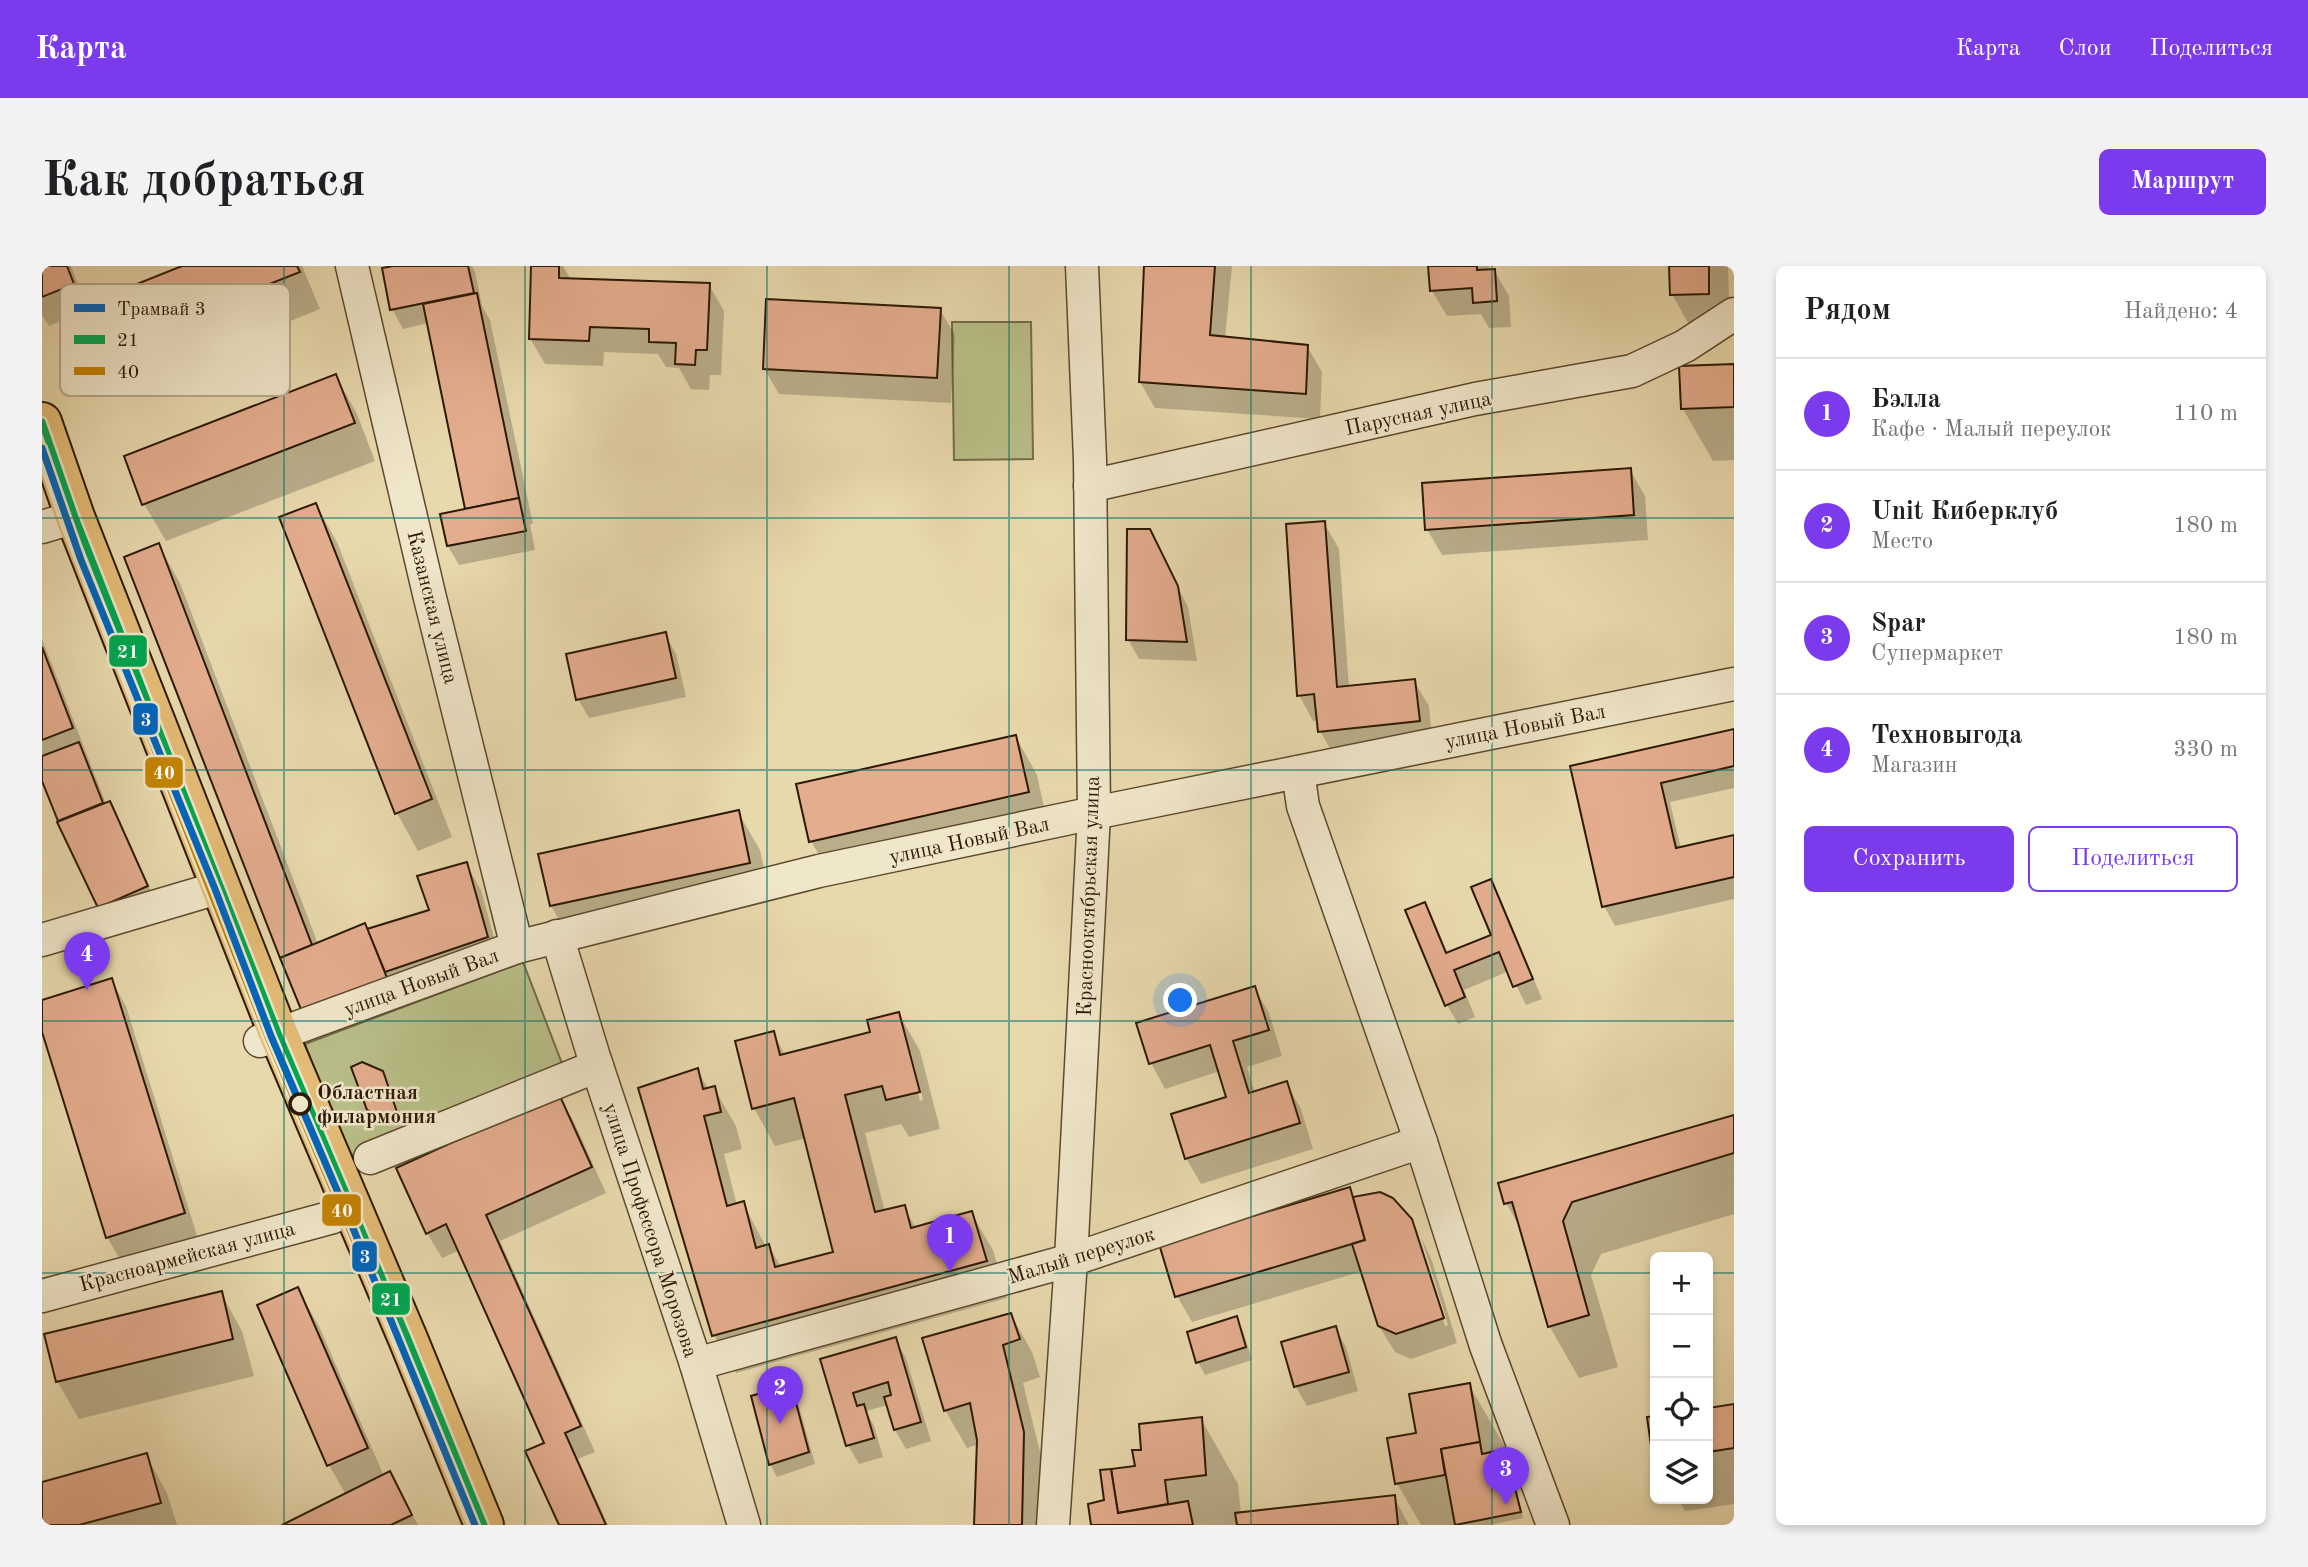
<!DOCTYPE html>
<html lang="ru">
<meta charset="utf-8">
<style>
body{margin:0;font-family:"Old Standard TT",serif;background:#f2f2f2;color:#202124}
.controls{position:absolute;right:21px;bottom:21px;display:grid;overflow:hidden;border-radius:10px;box-shadow:0 4px 10px #0003}
.controls button{width:63px;height:63px;display:grid;place-items:center;padding:0;border:0;border-bottom:2px solid #e0e0e0;background:#fff;color:#202124;font:35px sans-serif}
.you{position:absolute;left:1139px;top:735px;width:24px;height:24px;margin:-18px;border:5px solid #fff;border-radius:50%;background:#1a73e8;box-shadow:0 0 0 10px #1a73e833}
.badge{display:grid;place-items:center;width:46px;height:46px;border-radius:50%;background:#7c3aed;color:#fff;font-size:23px;font-weight:700}
.pin{position:absolute;translate:-50% -58px;filter:drop-shadow(0 2px 4px #0008)}
.pin::after{content:'';position:absolute;top:37px;width:24px;height:21px;background:inherit;clip-path:polygon(0 0,100% 0,50% 100%)}
.list{margin:0;padding:0;list-style:none}
h2{display:flex;justify-content:space-between;align-items:center;height:91px;margin:0;padding:0 28px;font-size:30px}
h2 small{font-size:23px;font-weight:400;color:#757577}
.list li{display:grid;grid-template-columns:46px 1fr auto;gap:21px;align-items:center;box-sizing:border-box;height:112px;padding:0 28px;border-top:2px solid #e0e0e0}
.list b{display:block;font-size:26px;white-space:nowrap}
.list p{margin:0;font-size:23px;white-space:nowrap;color:#757577}
.list em{font-size:23px;font-style:normal;color:#757577}
.actions{display:flex;gap:14px;padding:21px 28px}
.actions a{flex:1;padding:16px 0;border:2px solid #7c3aed;border-radius:10px;text-align:center;font-size:24px;color:#7c3aed}
.actions .main{background:#7c3aed;color:#fff}
.icon{flex:none;width:38px;height:38px;fill:none;stroke:currentColor;stroke-width:2;stroke-linecap:round;stroke-linejoin:round}
.map{position:relative;flex:none;width:1692px;height:1259px;overflow:hidden;border-radius:10px}
header{display:flex;align-items:center;gap:42px;box-sizing:border-box;height:98px;padding:0 35px;background:#7c3aed;color:#fff}
header strong{font-size:33px}
nav{display:flex;gap:38px;margin-inline-start:auto;font-size:24px}
.intro{display:flex;align-items:center;justify-content:space-between;box-sizing:border-box;height:168px;padding:0 42px}
h1{margin:0;font-size:49px}
.button{padding:18px 32px;border-radius:10px;background:#7c3aed;color:#fff;font-size:24px;font-weight:700}
main{display:flex;gap:42px;padding:0 42px}
aside{flex:1;background:#fff;border-radius:10px;box-shadow:0 4px 10px #0003}
.map>svg:first-child{display:block}
.green{fill:#b9be88;stroke:#736c46;stroke-width:2}
.shadow{fill:#0003;fill-rule:evenodd}
.building{fill:#e4ad8e;stroke:#2d1903;stroke-width:2}
.lines{fill:none;stroke-linecap:round;stroke-linejoin:round}
.minor-casing{stroke:#5c492e;stroke-width:35}
.major-casing{stroke:#2d1903;stroke-width:42}
.minor{stroke:#f0e6ca;stroke-width:32}
.major{stroke:#e4bc76;stroke-width:38}
.bus-1-casing{stroke:#f0e6ca;stroke-width:12}
.bus-2-casing{stroke:#f0e6ca;stroke-width:12}
.bus-1{stroke:#00a651;stroke-width:7}
.bus-2{stroke:#c48301;stroke-width:7}
.tram-1-casing{stroke:#f0e6ca;stroke-width:12}
.tram-1{stroke:#0065bd;stroke-width:7}
.grid{fill:none;stroke:#0f766e;stroke-width:2;stroke-opacity:0.55}
.stop-dot{fill:#f0e6ca;stroke:#2d1903;stroke-width:3.5}
.labels{text-anchor:middle;stroke-width:5;stroke-linejoin:round;paint-order:stroke}
.street-label{font-size:21px;fill:#2d1903;stroke:#f0e6ca}
.stop-label{font-size:21px;font-weight:bold;fill:#2d1903;stroke:#f0e6ca;text-anchor:start}
.key{fill:#f0e6ca;stroke:#b6a88e;stroke-width:2}
.key-label{font-size:19px;fill:#2d1903}
.line-badge{stroke:#f0e6ca;stroke-width:2.5}
.badge-label{font-size:19px;text-anchor:middle;font-weight:bold;fill:#fff}
</style>
<header>
<strong>Карта</strong>
<nav><a>Карта</a><a>Слои</a><a>Поделиться</a></nav>
</header>
<div class="intro"><h1>Как добраться</h1><a class="button">Маршрут</a></div>
<main>
<div class="map">
<svg width="1692" height="1259" viewBox="0 0 1692 1259">
<rect width="100%" height="100%" fill="#e8d9ad"/>
<filter id="stains"><feTurbulence type="fractalNoise" baseFrequency=".00286" numOctaves="4"/><feColorMatrix values="0 0 0 0 .2 0 0 0 0 .09 0 0 0 0 .02 0 0 0 .5 -.17"/></filter>
<radialGradient id="worn" r=".72"><stop offset=".6" stop-color="#630" stop-opacity="0"/><stop offset="1" stop-color="#630" stop-opacity=".3"/></radialGradient>
<g class="green">
<path d="M 910,56 L 989,56 L 991,193 L 912,194 Z"/>
<path d="M 481,696 L 524,808 L 305,891 L 263,778 Z"/>
</g>
<g class="shadow">
<path d="M 0,0 L 29,0 L 44,40 L 146,0 L 260,0 L 278,43 L 73,125 L 52,87 L 36,48 L 7,60 L 0,49 Z"/>
<path d="M 359,0 L 430,0 L 433,6 L 440,40 L 448,54 L 491,258 L 488,258 L 493,284 L 417,299 L 406,280 L 426,244 L 386,57 L 361,63 L 350,43 Z"/>
<path d="M 491,0 L 521,0 L 529,14 L 667,19 L 682,45 L 679,109 L 668,109 L 667,124 L 649,123 L 637,102 L 624,101 L 616,88 L 562,86 L 561,100 L 503,98 L 488,72 Z"/>
<path d="M 1104,0 L 1190,0 L 1183,72 L 1265,80 L 1280,106 L 1278,153 L 1113,142 L 1098,116 Z"/>
<path d="M 1388,0 L 1447,0 L 1447,5 L 1452,4 L 1467,30 L 1469,61 L 1447,62 L 1439,48 L 1405,50 L 1390,25 Z"/>
<path d="M 1629,0 L 1686,0 L 1688,65 L 1651,66 L 1630,28 Z"/>
<path d="M 898,44 L 913,69 L 909,137 L 737,128 L 722,102 Z"/>
<path d="M 1692,99 L 1692,194 L 1671,195 L 1641,143 Z"/>
<path d="M 294,110 L 315,148 L 333,195 L 124,275 L 102,238 Z"/>
<path d="M 1588,204 L 1603,230 L 1606,274 L 1400,289 L 1385,263 Z"/>
<path d="M 274,239 L 295,276 L 410,571 L 376,585 L 355,547 L 240,252 Z"/>
<path d="M 1282,257 L 1297,283 L 1307,422 L 1372,415 L 1387,440 L 1391,480 L 1293,491 L 1278,465 L 1277,454 L 1271,455 L 1257,429 Z"/>
<path d="M 117,280 L 138,317 L 276,678 L 389,645 L 424,598 L 439,624 L 459,697 L 273,764 Z"/>
<path d="M 1118,285 L 1146,341 L 1155,395 L 1097,393 L 1086,373 Z"/>
<path d="M 623,368 L 634,388 L 644,431 L 547,452 L 536,433 Z"/>
<path d="M 0,373 L 64,538 L 67,537 L 78,556 L 115,639 L 57,641 L 17,555 L 0,510 Z"/>
<path d="M 1692,465 L 1692,522 L 1628,536 L 1639,583 L 1692,570 L 1692,633 L 1573,660 L 1562,640 L 1530,501 Z"/>
<path d="M 974,471 L 995,509 L 1007,564 L 790,612 L 769,575 Z"/>
<path d="M 696,546 L 718,584 L 729,634 L 531,677 L 509,640 Z"/>
<path d="M 1448,615 L 1459,634 L 1500,733 L 1484,739 L 1467,705 L 1422,724 L 1433,751 L 1416,758 L 1405,739 L 1382,638 L 1393,657 L 1406,688 L 1451,669 Z"/>
<path d="M 69,714 L 84,740 L 156,973 L 80,997 L 65,971 L 0,760 L 0,736 Z"/>
<path d="M 1212,722 L 1227,747 L 1240,790 L 1205,801 L 1213,827 L 1244,817 L 1259,843 L 1271,883 L 1159,918 L 1144,892 L 1186,832 L 1178,805 L 1123,823 L 1109,797 Z"/>
<path d="M 857,748 L 878,785 L 898,863 L 867,871 L 859,858 L 823,867 L 843,946 L 862,941 L 874,963 L 929,947 L 951,984 L 965,1032 L 694,1107 L 672,1069 L 598,823 L 655,804 L 667,824 L 672,822 L 694,860 L 700,883 L 682,888 L 695,939 L 701,937 L 724,981 L 727,980 L 739,1001 L 793,988 L 764,872 L 733,880 L 712,842 L 731,767 L 743,789 L 830,767 ZM 866,786 L 869,786 L 881,834 L 878,835 Z"/>
<path d="M 343,813 L 358,854 L 346,857 L 330,850 L 327,843 Z"/>
<path d="M 517,830 L 532,856 L 564,927 L 458,975 L 553,1186 L 536,1193 L 566,1259 L 518,1259 L 504,1178 L 418,984 L 400,992 L 385,967 Z"/>
<path d="M 1692,851 L 1692,948 L 1559,988 L 1549,1009 L 1576,1101 L 1537,1112 L 1508,1061 L 1480,965 L 1464,937 Z"/>
<path d="M 1307,923 L 1312,932 L 1369,954 L 1377,968 L 1373,964 L 1403,1060 L 1406,1059 L 1379,971 L 1390,995 L 1415,1077 L 1369,1093 L 1353,1086 L 1337,1060 L 1321,1005 L 1150,1056 L 1135,1030 Z"/>
<path d="M 255,1023 L 277,1060 L 342,1210 L 348,1208 L 376,1259 L 244,1259 L 304,1229 L 287,1199 Z"/>
<path d="M 179,1027 L 200,1065 L 212,1110 L 37,1153 L 15,1115 Z"/>
<path d="M 969,1049 L 990,1086 L 998,1111 L 981,1117 L 1003,1206 L 1002,1259 L 934,1259 L 937,1178 L 925,1182 L 903,1144 Z"/>
<path d="M 1194,1052 L 1201,1065 L 1210,1094 L 1163,1109 L 1156,1096 Z"/>
<path d="M 1293,1062 L 1304,1081 L 1316,1125 L 1265,1140 L 1254,1121 L 1241,1077 Z"/>
<path d="M 853,1073 L 864,1092 L 889,1175 L 864,1183 L 853,1164 L 846,1139 L 824,1145 L 832,1160 L 841,1191 L 817,1198 L 806,1179 L 781,1095 Z"/>
<path d="M 1427,1119 L 1465,1184 L 1481,1252 L 1448,1259 L 1379,1259 L 1355,1217 L 1376,1168 Z"/>
<path d="M 748,1120 L 755,1133 L 773,1198 L 735,1211 L 728,1198 Z"/>
<path d="M 1692,1140 L 1692,1238 L 1643,1245 L 1636,1233 L 1666,1233 L 1666,1144 Z"/>
<path d="M 1159,1153 L 1196,1218 L 1199,1248 L 1352,1231 L 1367,1259 L 1051,1259 L 1064,1236 L 1095,1202 L 1101,1185 Z"/>
<path d="M 104,1189 L 125,1227 L 135,1259 L 0,1259 L 0,1218 Z"/>
</g>
<g class="building">
<path d="M 0,0 L 25,0 L 32,18 L 0,31 Z"/>
<path d="M 140,0 L 255,0 L 258,6 L 50,88 L 32,43 Z"/>
<path d="M 351,0 L 426,0 L 432,27 L 348,44 L 340,2 Z"/>
<path d="M 489,0 L 517,0 L 517,12 L 668,17 L 665,84 L 654,84 L 653,99 L 633,98 L 634,77 L 607,76 L 607,63 L 548,61 L 547,75 L 487,73 Z"/>
<path d="M 1102,0 L 1173,0 L 1168,69 L 1266,79 L 1264,128 L 1097,116 Z"/>
<path d="M 1386,0 L 1435,0 L 1435,4 L 1453,3 L 1455,35 L 1431,37 L 1430,22 L 1388,25 Z"/>
<path d="M 1627,0 L 1667,0 L 1667,28 L 1628,29 Z"/>
<path d="M 435,27 L 477,232 L 423,243 L 381,38 Z"/>
<path d="M 724,33 L 899,42 L 895,112 L 721,103 Z"/>
<path d="M 1692,98 L 1692,141 L 1639,143 L 1637,100 Z"/>
<path d="M 294,108 L 313,157 L 100,239 L 82,190 Z"/>
<path d="M 1589,202 L 1592,249 L 1383,264 L 1380,217 Z"/>
<path d="M 477,232 L 484,265 L 405,280 L 398,248 Z"/>
<path d="M 274,237 L 390,533 L 353,548 L 237,251 Z"/>
<path d="M 1283,255 L 1295,421 L 1373,413 L 1378,455 L 1276,466 L 1272,428 L 1255,430 L 1244,258 Z"/>
<path d="M 1085,263 L 1108,263 L 1136,320 L 1145,376 L 1084,374 Z"/>
<path d="M 117,277 L 270,679 L 238,692 L 82,291 Z"/>
<path d="M 624,366 L 634,412 L 534,434 L 524,388 Z"/>
<path d="M 0,381 L 31,462 L 0,474 Z"/>
<path d="M 1692,463 L 1692,500 L 1619,517 L 1634,582 L 1692,569 L 1692,611 L 1560,641 L 1528,500 Z"/>
<path d="M 974,469 L 987,526 L 767,576 L 754,518 Z"/>
<path d="M 37,476 L 61,537 L 16,555 L 0,515 L 0,490 Z"/>
<path d="M 68,535 L 106,620 L 56,642 L 15,556 Z"/>
<path d="M 697,544 L 708,597 L 508,640 L 496,588 Z"/>
<path d="M 425,596 L 446,671 L 343,706 L 325,663 L 387,644 L 375,610 Z"/>
<path d="M 1449,613 L 1491,713 L 1471,721 L 1457,686 L 1412,704 L 1423,731 L 1403,740 L 1363,644 L 1383,636 L 1404,687 L 1449,669 L 1429,621 Z"/>
<path d="M 323,657 L 345,712 L 260,746 L 238,692 Z"/>
<path d="M 70,712 L 143,947 L 64,972 L 0,766 L 0,734 Z"/>
<path d="M 1213,720 L 1227,764 L 1191,775 L 1207,827 L 1245,815 L 1258,857 L 1143,893 L 1129,848 L 1184,831 L 1168,779 L 1107,798 L 1094,757 Z"/>
<path d="M 857,746 L 878,826 L 844,834 L 840,820 L 803,829 L 833,946 L 863,939 L 869,962 L 930,945 L 945,995 L 670,1070 L 596,822 L 656,802 L 661,823 L 673,820 L 679,846 L 662,850 L 685,940 L 702,935 L 714,982 L 727,978 L 733,1001 L 791,986 L 752,832 L 710,843 L 693,775 L 732,765 L 738,789 L 828,766 L 825,754 Z"/>
<path d="M 320,796 L 341,805 L 356,849 L 341,852 L 325,844 L 309,801 Z"/>
<path d="M 517,828 L 550,901 L 444,949 L 539,1160 L 523,1167 L 564,1259 L 517,1259 L 483,1185 L 502,1177 L 404,958 L 384,968 L 354,902 Z"/>
<path d="M 1692,849 L 1692,887 L 1530,936 L 1521,955 L 1547,1049 L 1506,1061 L 1470,936 L 1462,938 L 1456,917 Z"/>
<path d="M 1308,921 L 1323,974 L 1133,1031 L 1117,978 Z"/>
<path d="M 1338,926 L 1351,932 L 1370,953 L 1402,1052 L 1354,1068 L 1336,1060 L 1310,978 L 1323,974 L 1311,931 Z"/>
<path d="M 256,1021 L 326,1182 L 285,1200 L 215,1039 Z"/>
<path d="M 180,1025 L 191,1073 L 14,1116 L 2,1068 Z"/>
<path d="M 969,1047 L 978,1073 L 961,1079 L 982,1166 L 980,1259 L 932,1259 L 935,1174 L 928,1137 L 902,1145 L 880,1072 Z"/>
<path d="M 1195,1050 L 1204,1081 L 1154,1097 L 1145,1066 Z"/>
<path d="M 1294,1060 L 1307,1106 L 1252,1121 L 1239,1076 Z"/>
<path d="M 854,1071 L 879,1156 L 852,1164 L 842,1131 L 849,1129 L 846,1116 L 811,1127 L 815,1140 L 822,1138 L 832,1172 L 804,1180 L 778,1093 Z"/>
<path d="M 1428,1117 L 1438,1176 L 1399,1183 L 1403,1209 L 1353,1218 L 1345,1172 L 1374,1167 L 1367,1128 Z"/>
<path d="M 749,1118 L 767,1186 L 727,1199 L 709,1130 Z"/>
<path d="M 1692,1138 L 1692,1182 L 1666,1186 L 1666,1142 Z"/>
<path d="M 1613,1150 L 1613,1194 L 1611,1194 L 1605,1151 Z"/>
<path d="M 1160,1151 L 1164,1209 L 1123,1214 L 1126,1238 L 1076,1247 L 1069,1203 L 1093,1200 L 1090,1184 L 1099,1184 L 1097,1158 Z"/>
<path d="M 1438,1176 L 1440,1188 L 1463,1183 L 1479,1246 L 1413,1259 L 1399,1183 Z"/>
<path d="M 105,1187 L 119,1237 L 37,1259 L 0,1259 L 0,1216 Z"/>
<path d="M 1069,1203 L 1076,1247 L 1146,1235 L 1151,1259 L 1049,1259 L 1046,1238 L 1062,1234 L 1058,1204 Z"/>
<path d="M 348,1205 L 370,1249 L 349,1259 L 240,1259 Z"/>
<path d="M 1353,1229 L 1356,1259 L 1195,1259 L 1193,1247 Z"/>
</g>
<g class="lines">
<g class="minor-casing">
<g id="minor">
<path d="M 310,0 L 388,332 L 475,681"/>
<path d="M 1048,220 L 1433,133 L 1590,105 L 1643,80 L 1692,48"/>
<path d="M 0,261 L 33,251"/>
<path d="M 1256,506 L 1261,540 L 1379,876 L 1444,1080 L 1511,1259"/>
<path d="M 515,670 L 552,791 L 654,1098 L 702,1259"/>
<path d="M 0,674 L 179,621"/>
<path d="M 218,775 L 475,681 L 777,605 L 1052,547 L 1692,418"/>
<path d="M 328,892 L 555,800"/>
<path d="M 0,1030 L 291,951"/>
<path d="M 654,1098 L 1029,994 L 1379,876"/>
<path d="M 1011,1259 L 1029,994 L 1052,547 L 1048,194 L 1040,0"/>
</g>
</g>
<g class="major-casing">
<path id="major" d="M 0,156 L 33,251 L 236,767 L 366,1073 L 442,1259"/>
</g>
<use href="#minor" class="minor"/>
<use href="#major" class="major"/>
<g class="bus-1-casing">
<path id="bus-1" d="M 0,156 L 33,251 L 236,767 L 366,1073 L 442,1259"/>
</g>
<g class="bus-2-casing">
<path id="bus-2" d="M 0,188 L 23,255 L 226,771 L 356,1077 L 431,1259"/>
</g>
<use href="#bus-1" class="bus-1"/>
<use href="#bus-2" class="bus-2"/>
<g class="tram-1-casing">
<path id="tram-1" d="M 0,182 L 39,294 L 173,623 L 229,770 L 306,950 L 433,1259"/>
</g>
<use href="#tram-1" class="tram-1"/>
</g>
<path class="grid" d="M 242,0 L 242,1259M 483,0 L 483,1259M 725,0 L 725,1259M 967,0 L 967,1259M 1209,0 L 1209,1259M 1450,0 L 1450,1259M 0,252 L 1692,252M 0,504 L 1692,504M 0,755 L 1692,755M 0,1007 L 1613,1007M 1666,1007 L 1692,1007"/>
<circle class="stop-dot" cx="258" cy="838" r="10"/>
<g class="labels">
<g class="street-label">
<text transform="translate(1376 147) rotate(-12)" y="7">Парусная улица</text>
<text transform="translate(391 341) rotate(76)" y="7">Казанская улица</text>
<text transform="translate(1483 460) rotate(-11)" y="7">улица Новый Вал</text>
<text transform="translate(927 574) rotate(-12)" y="7">улица Новый Вал</text>
<text transform="translate(1046 630) rotate(-88)" y="7">Краснооктябрьская улица</text>
<text transform="translate(379 716) rotate(-20)" y="7">улица Новый Вал</text>
<text transform="translate(609 964) rotate(72)" y="7">улица Профессора Морозова</text>
<text transform="translate(1039 989) rotate(-17)" y="7">Малый переулок</text>
<text transform="translate(145 990) rotate(-15)" y="7">Красноармейская улица</text>
</g>
<g class="stop-label">
<text x="275" y="833">Областная<tspan x="275" dy="24">филармония</tspan></text>
</g>
</g>
<rect x="18" y="18" width="230" height="112" rx="10" class="key"/>
<rect x="32" y="38" width="31" height="8" fill="#0065bd"/>
<rect x="32" y="69" width="31" height="9" fill="#00a651"/>
<rect x="32" y="101" width="31" height="8" fill="#c48301"/>
<g class="key-label">
<text x="75" y="49">Трамвай 3</text>
<text x="75" y="80">21</text>
<text x="75" y="112">40</text>
</g>
<g class="line-badge">
<rect x="66" y="368" width="40" height="34" rx="7" fill="#00a651"/>
<rect x="90" y="436" width="27" height="34" rx="7" fill="#0065bd"/>
<rect x="102" y="490" width="40" height="33" rx="7" fill="#c48301"/>
<rect x="279" y="927" width="41" height="34" rx="7" fill="#c48301"/>
<rect x="309" y="974" width="27" height="33" rx="7" fill="#0065bd"/>
<rect x="329" y="1016" width="40" height="34" rx="7" fill="#00a651"/>
</g>
<g class="badge-label">
<text x="86" y="392">21</text>
<text x="104" y="460">3</text>
<text x="122" y="513">40</text>
<text x="300" y="951">40</text>
<text x="323" y="997">3</text>
<text x="349" y="1040">21</text>
</g>
<rect width="100%" height="100%" filter="url(#stains)"/>
<rect width="100%" height="100%" fill="url(#worn)"/>
</svg>
<div class="controls">
<button>+</button>
<button>−</button>
<button><svg class="icon" aria-label="locate" viewBox="0 0 24 24"><circle cx="12" cy="12" r="6"/><path d="M12 2v4M12 18v4M2 12h4M18 12h4"/></svg></button>
<button><svg class="icon" aria-label="layers" viewBox="0 0 24 24"><path d="M12 4l9 5-9 5-9-5zM3 14l9 5 9-5"/></svg></button>
</div>
<div class="you"></div>
<div class="pin badge" style="left:908px;top:1006px">1</div>
<div class="pin badge" style="left:738px;top:1158px">2</div>
<div class="pin badge" style="left:1464px;top:1239px">3</div>
<div class="pin badge" style="left:45px;top:724px">4</div>
</div>
<aside>
<h2>Рядом<small>Найдено: 4</small></h2>
<ul class="list">
<li><span class="badge">1</span><div><b>Бэлла</b><p>Кафе · Малый переулок</p></div><em>110 m</em></li>
<li><span class="badge">2</span><div><b>Unit Киберклуб</b><p>Место</p></div><em>180 m</em></li>
<li><span class="badge">3</span><div><b>Spar</b><p>Супермаркет</p></div><em>180 m</em></li>
<li><span class="badge">4</span><div><b>Техновыгода</b><p>Магазин</p></div><em>330 m</em></li>
</ul>
<div class="actions"><a class="main">Сохранить</a><a>Поделиться</a></div>
</aside>
</main>
